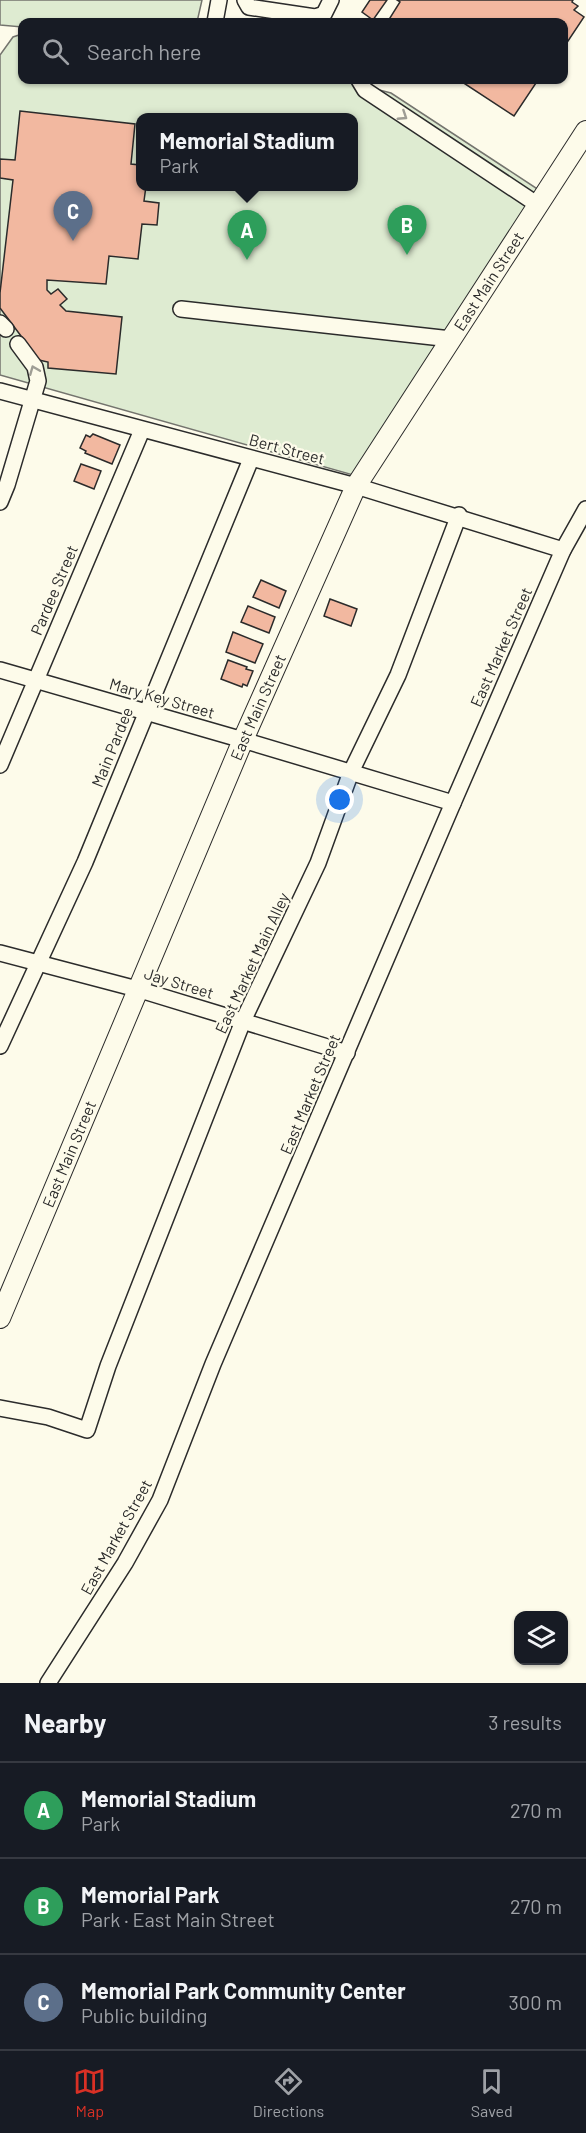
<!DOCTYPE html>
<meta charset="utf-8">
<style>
body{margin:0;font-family:Barlow,sans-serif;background:#20242c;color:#f1f3f6}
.controls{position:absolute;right:18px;bottom:18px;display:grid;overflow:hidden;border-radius:12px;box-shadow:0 2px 4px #0004}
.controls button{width:54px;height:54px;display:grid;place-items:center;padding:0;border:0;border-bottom:2px solid #363941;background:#171b24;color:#f1f3f6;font:30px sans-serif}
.you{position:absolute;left:340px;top:800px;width:21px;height:21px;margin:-15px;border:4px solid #fff;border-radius:50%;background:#1a73e8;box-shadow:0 0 0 9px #1a73e833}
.badge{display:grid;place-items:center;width:39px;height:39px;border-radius:50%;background:#d93025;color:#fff;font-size:20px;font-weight:700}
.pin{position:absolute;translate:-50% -50px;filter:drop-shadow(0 2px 3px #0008)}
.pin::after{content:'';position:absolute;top:32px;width:21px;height:18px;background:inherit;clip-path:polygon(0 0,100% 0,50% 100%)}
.popup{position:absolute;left:136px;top:113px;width:222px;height:78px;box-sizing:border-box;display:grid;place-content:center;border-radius:12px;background:#171b24;filter:drop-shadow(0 2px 4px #0005);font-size:20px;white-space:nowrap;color:#9ea1a6}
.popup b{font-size:22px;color:#f1f3f6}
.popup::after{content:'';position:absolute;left:50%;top:100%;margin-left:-12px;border:12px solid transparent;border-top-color:#171b24}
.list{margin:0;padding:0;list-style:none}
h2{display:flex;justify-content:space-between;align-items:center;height:78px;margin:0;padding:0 24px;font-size:26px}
h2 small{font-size:20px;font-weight:400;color:#9ea1a6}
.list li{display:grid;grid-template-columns:39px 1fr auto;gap:18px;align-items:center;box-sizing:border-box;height:96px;padding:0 24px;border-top:2px solid #363941}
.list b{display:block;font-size:22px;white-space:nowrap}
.list p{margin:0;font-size:20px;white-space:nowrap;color:#9ea1a6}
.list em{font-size:20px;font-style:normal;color:#9ea1a6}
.icon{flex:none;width:33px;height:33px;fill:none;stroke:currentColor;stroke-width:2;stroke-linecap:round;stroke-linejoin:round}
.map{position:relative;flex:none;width:586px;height:1683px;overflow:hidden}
.search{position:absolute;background:#171b24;box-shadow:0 2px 4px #0004;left:18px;right:18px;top:18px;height:66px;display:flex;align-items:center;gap:15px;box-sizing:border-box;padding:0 21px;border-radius:12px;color:#9ea1a6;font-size:22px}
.sheet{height:366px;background:#171b24}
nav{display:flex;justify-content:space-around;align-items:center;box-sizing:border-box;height:84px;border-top:2px solid #363941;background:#171b24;font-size:16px;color:#9ea1a6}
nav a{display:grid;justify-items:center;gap:3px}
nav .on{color:#d93025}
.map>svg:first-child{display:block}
.green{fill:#deebd1;stroke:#74746e;stroke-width:1.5;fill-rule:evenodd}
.building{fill:#f2b8a0;stroke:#2b2b2b;stroke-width:1.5}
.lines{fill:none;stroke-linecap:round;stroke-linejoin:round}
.minor-casing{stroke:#2b2b2b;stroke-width:18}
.major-casing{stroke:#2b2b2b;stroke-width:22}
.minor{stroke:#fdfbea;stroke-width:15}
.major{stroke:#fdfbea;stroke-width:20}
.oneway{stroke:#9e9d94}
.labels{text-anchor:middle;stroke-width:4.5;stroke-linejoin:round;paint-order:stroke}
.street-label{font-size:16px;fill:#2b2b2b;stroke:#fdfbea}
</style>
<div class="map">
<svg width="586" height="1683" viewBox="0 0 586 1683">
<rect width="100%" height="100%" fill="#fdfbea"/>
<g class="green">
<path d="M 0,0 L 202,0 L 197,22 L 22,22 L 22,27 L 0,25 Z"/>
<path d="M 22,34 L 22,80 L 340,80 L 391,93 L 539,190 L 353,475 L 0,375 L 0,55 L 13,37 ZM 140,118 L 354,118 L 354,186 L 140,186 Z"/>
</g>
<g class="building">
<path d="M 370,0 L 387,0 L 373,20 L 362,12 Z"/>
<path d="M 397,0 L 573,0 L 572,2 L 578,6 L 574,10 L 584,17 L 564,47 L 564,22 L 391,22 L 388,21 L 400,2 Z"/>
<path d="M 459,80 L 538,80 L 514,116 Z"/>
<path d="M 20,111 L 135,124 L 131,164 L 140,165 L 140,186 L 146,186 L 144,201 L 159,203 L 157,225 L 142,224 L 138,259 L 109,256 L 106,284 L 47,280 L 47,290 L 51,294 L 58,289 L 67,299 L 60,305 L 66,311 L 122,317 L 116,374 L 48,368 L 48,362 L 39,360 L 0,308 L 0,293 L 13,180 L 0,178 L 0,159 L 15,160 Z"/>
<path d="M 93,434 L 120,445 L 112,464 L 85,453 L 86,451 L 80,448 L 86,435 L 90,437 Z"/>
<path d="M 81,464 L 101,471 L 94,489 L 74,481 Z"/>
<path d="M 261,580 L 286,591 L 279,608 L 253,597 Z"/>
<path d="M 330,599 L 357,609 L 351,626 L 324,616 Z"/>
<path d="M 248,606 L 275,617 L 269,633 L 241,622 Z"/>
<path d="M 233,632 L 263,644 L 255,663 L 226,652 Z"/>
<path d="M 228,660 L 247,667 L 246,669 L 253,671 L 247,686 L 243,684 L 242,687 L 221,679 Z"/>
</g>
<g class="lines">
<g class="minor-casing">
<g id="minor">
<path d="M 245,0 L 249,7 L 315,17 L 324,14 L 331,0"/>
<path d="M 215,22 L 219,0"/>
<path d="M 359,80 L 365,90 L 538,205"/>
<path d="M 181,309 L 451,339"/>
<path d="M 0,323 L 6,329"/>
<path d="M 0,391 L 356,486 L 563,550"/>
<path d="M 0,502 L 7,485 L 38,381 L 35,367 L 18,344"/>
<path d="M 0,670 L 243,740 L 453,803"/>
<path d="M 0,765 L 142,430"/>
<path d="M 0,953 L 137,989 L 347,1053"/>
<path d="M 0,1046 L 85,862 L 251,459"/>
<path d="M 0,1408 L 48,1417 L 87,1430 L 108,1366 L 243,1021 L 318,863 L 351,772 L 398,675 L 459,515"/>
<path d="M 48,1683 L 125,1563 L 160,1500 L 213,1364 L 453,803 L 563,550 L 586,509"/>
</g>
</g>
<g class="major-casing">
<g id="major">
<path id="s1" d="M 0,1318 L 243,740 L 356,486 L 586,131"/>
</g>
</g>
<use href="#minor" class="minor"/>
<use href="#major" class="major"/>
</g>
<defs><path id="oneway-chevron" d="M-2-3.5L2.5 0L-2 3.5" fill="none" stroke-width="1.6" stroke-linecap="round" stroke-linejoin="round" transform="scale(1.5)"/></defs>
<g class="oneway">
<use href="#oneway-chevron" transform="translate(403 116) rotate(33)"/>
<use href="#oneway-chevron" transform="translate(34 370) rotate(-112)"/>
</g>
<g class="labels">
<g class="street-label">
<text dy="6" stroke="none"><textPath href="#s1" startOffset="1149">East Main Street</textPath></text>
<text transform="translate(287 449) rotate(15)" y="6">Bert Street</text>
<text transform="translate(54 590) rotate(-67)" y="6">Pardee Street</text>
<text transform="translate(501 647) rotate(-66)" y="6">East Market Street</text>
<text transform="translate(162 698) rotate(16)" y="6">Mary Key Street</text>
<text dy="6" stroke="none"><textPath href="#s1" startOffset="663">East Main Street</textPath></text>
<text transform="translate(112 747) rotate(-68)" y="6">Main Pardee</text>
<text transform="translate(252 963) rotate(-65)" y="6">East Market Main Alley</text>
<text transform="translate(179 983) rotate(17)" y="6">Jay Street</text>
<text transform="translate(310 1094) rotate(-67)" y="6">East Market Street</text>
<text dy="6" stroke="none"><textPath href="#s1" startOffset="178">East Main Street</textPath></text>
<text transform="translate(116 1537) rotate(-61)" y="6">East Market Street</text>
</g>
</g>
</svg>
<div class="controls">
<button><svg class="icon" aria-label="layers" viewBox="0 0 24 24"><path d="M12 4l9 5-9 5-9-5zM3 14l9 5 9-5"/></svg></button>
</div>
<div class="you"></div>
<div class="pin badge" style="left:247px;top:260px;background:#2e9e5b">A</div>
<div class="popup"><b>Memorial Stadium</b>Park</div>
<div class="pin badge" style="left:407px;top:255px;background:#2e9e5b">B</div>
<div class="pin badge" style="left:73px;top:241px;background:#5c6f8a">C</div>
<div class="search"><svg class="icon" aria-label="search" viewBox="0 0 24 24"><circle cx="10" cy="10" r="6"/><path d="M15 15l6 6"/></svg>Search here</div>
</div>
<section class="sheet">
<h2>Nearby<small>3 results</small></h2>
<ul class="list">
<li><span class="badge" style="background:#2e9e5b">A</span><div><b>Memorial Stadium</b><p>Park</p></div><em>270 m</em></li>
<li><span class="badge" style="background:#2e9e5b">B</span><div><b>Memorial Park</b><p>Park · East Main Street</p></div><em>270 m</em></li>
<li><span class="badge" style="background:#5c6f8a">C</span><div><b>Memorial Park Community Center</b><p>Public building</p></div><em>300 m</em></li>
</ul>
</section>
<nav>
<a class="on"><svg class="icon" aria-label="map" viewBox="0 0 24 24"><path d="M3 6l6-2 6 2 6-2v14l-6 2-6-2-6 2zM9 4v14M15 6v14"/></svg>Map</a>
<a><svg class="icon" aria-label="directions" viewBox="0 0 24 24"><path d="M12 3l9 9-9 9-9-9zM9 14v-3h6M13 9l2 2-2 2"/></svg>Directions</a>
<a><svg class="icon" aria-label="saved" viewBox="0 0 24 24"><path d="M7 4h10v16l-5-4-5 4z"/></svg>Saved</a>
</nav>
